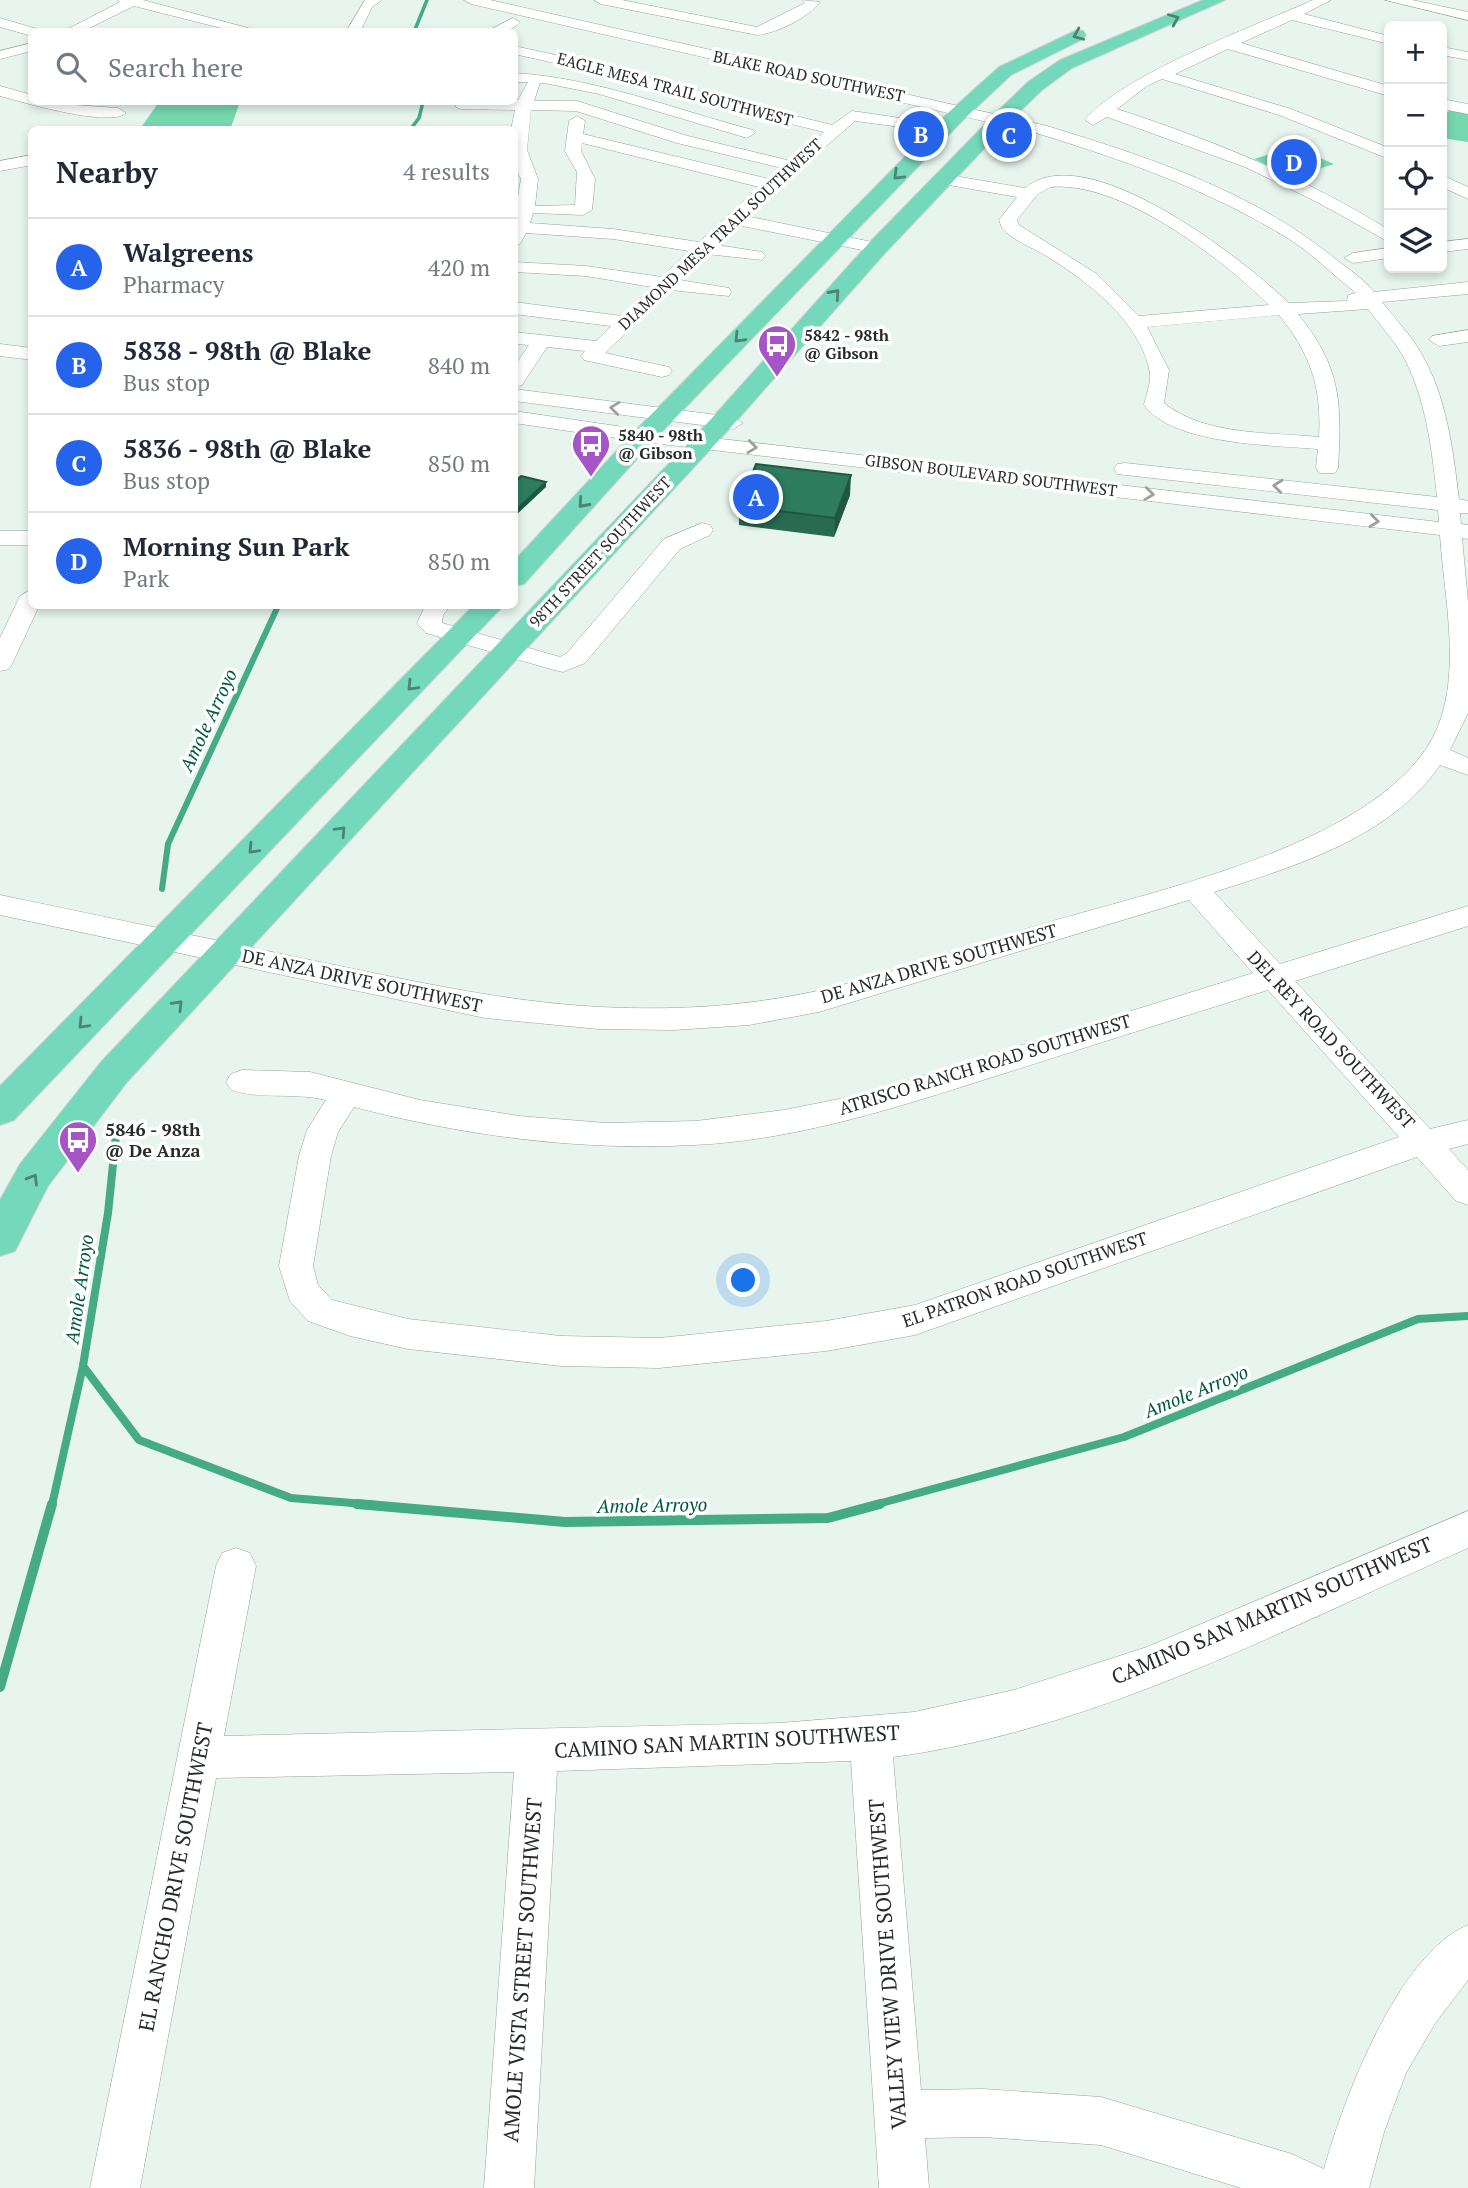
<!DOCTYPE html>
<meta charset="utf-8">
<style>
body{margin:0;font-family:"PT Serif",serif;background:#f6f6f7;color:#1f2937}
.controls{position:absolute;right:21px;top:21px;display:grid;overflow:hidden;border-radius:10px;box-shadow:0 4px 10px #0003}
.controls button{width:63px;height:63px;display:grid;place-items:center;padding:0;border:0;border-bottom:2px solid #e0e1e3;background:#fff;color:#1f2937;font:35px sans-serif}
.you{position:absolute;left:744px;top:1281px;width:24px;height:24px;margin:-18px;border:5px solid #fff;border-radius:50%;background:#1a73e8;box-shadow:0 0 0 10px #1a73e833}
.badge{display:grid;place-items:center;width:46px;height:46px;border-radius:50%;background:#2563eb;color:#fff;font-size:23px;font-weight:700}
.pin{position:absolute;translate:-50% -50%;border:4px solid #fff;box-shadow:0 2px 7px #0006}
.list{margin:0;padding:0;list-style:none}
h2{display:flex;justify-content:space-between;align-items:center;height:91px;margin:0;padding:0 28px;font-size:30px}
h2 small{font-size:23px;font-weight:400;color:#747a83}
.list li{display:grid;grid-template-columns:46px 1fr auto;gap:21px;align-items:center;box-sizing:border-box;height:98px;padding:0 28px;border-top:2px solid #e0e1e3}
.list b{display:block;font-size:26px;white-space:nowrap}
.list p{margin:0;font-size:23px;white-space:nowrap;color:#747a83}
.list em{font-size:23px;font-style:normal;color:#747a83}
.icon{flex:none;width:38px;height:38px;fill:none;stroke:currentColor;stroke-width:2;stroke-linecap:round;stroke-linejoin:round}
.map{position:relative;flex:none;width:1468px;height:2188px;overflow:hidden}
.search{position:absolute;background:#fff;box-shadow:0 4px 10px #0003;left:28px;top:28px;width:490px;height:77px;display:flex;align-items:center;gap:18px;box-sizing:border-box;padding:0 24px;border-radius:10px;color:#747a83;font-size:26px}
.panel{position:absolute;background:#fff;box-shadow:0 4px 10px #0003;left:28px;top:126px;width:490px;height:483px;border-radius:10px}
.map>svg:first-child{display:block}
.green{fill:#75d8af}
.lines{fill:none;stroke-linecap:round;stroke-linejoin:round}
.stream-far3{stroke:#44ab84;stroke-width:3.5}
.stream-far2{stroke:#44ab84;stroke-width:6}
.stream-far1{stroke:#44ab84;stroke-width:8}
.stream{stroke:#44ab84;stroke-width:10}
.minor-casing{stroke:#95a29b;stroke-width:1}
.major-casing{stroke:#cfd1d0;stroke-width:2}
.minor{fill:#fff;fill-rule:evenodd}
.major{fill:#74d9ba;fill-rule:evenodd}
.wall{fill:#286b52}
.shaded-wall{fill:#205742}
.building{fill:#2e7c5f;stroke:#205742;stroke-width:2}
.oneway{stroke:#4e8272}
.oneway2{stroke:#9ea09f}
.labels{text-anchor:middle;stroke-width:7;stroke-linejoin:round;paint-order:stroke}
.far-street-label{font-size:16px;fill:#272c2a;stroke:#fff}
.far-poi-label{font-size:16px;font-weight:bold;fill:#272c2a;stroke:#fff;text-anchor:start}
.street-label{font-size:18px;fill:#272c2a;stroke:#fff}
.poi-label{font-size:18px;font-weight:bold;fill:#272c2a;stroke:#fff;text-anchor:start}
.water-label{font-size:19px;font-style:italic;fill:#00573e;stroke:#fff}
.near-street-label{font-size:21px;fill:#272c2a;stroke:#fff}
</style>
<div class="map">
<svg width="1468" height="2188" viewBox="0 0 1468 2188">
<rect width="100%" height="100%" fill="#e7f5ee"/>
<g class="green">
<path d="M 159,102 L 240,102 L 231,127 L 281,127 L 280,130 L 140,129 Z"/>
<path d="M 1452,108 L 1468,111 L 1468,142 L 1442,138 L 1442,118 Z"/>
<path d="M 1294,147 L 1334,164 L 1293,177 L 1254,159 Z"/>
</g>
<g class="lines">
<g class="stream-far3">
<path d="M 414,32 L 427,0"/>
<path d="M 410,130 L 419,118 L 423,102"/>
</g>
<path class="stream-far2" d="M 162,889 L 168,844 L 278,606"/>
<g class="stream-far1">
<path d="M 116,1135 L 108,1213 L 83,1366 L 139,1440 L 291,1498 L 377,1505"/>
<path d="M 52,1505 L 83,1366"/>
<path d="M 874,1505 L 1124,1437 L 1418,1319 L 1468,1316"/>
</g>
<g class="stream">
<path d="M 357,1504 L 565,1522 L 828,1518 L 880,1504"/>
<path d="M 0,1687 L 52,1504"/>
</g>
<g class="minor-casing">
<g id="minor">
<path d="M 118,0 L 143,0 L 263,32 L 237,32 L 134,6 L 81,32 L 62,32 L 120,2 Z"/>
<path d="M 365,0 L 382,0 L 372,7 L 360,32 L 346,32 Z"/>
<path d="M 464,0 L 490,0 L 1047,126 C 1148,157 1250,190 1333,257 C 1347,268 1363,278 1374,292 L 1468,282 L 1468,294 L 1382,302 C 1395,319 1411,335 1421,353 C 1447,397 1453,451 1459,499 L 1468,501 L 1468,513 L 1460,513 L 1461,524 L 1468,525 L 1468,539 L 1462,538 L 1468,602 L 1468,713 L 1450,750 L 1468,758 L 1468,775 L 1440,765 C 1391,838 1293,867 1214,892 L 1280,964 L 1468,906 L 1468,926 L 1295,981 L 1430,1129 L 1468,1120 L 1468,1144 L 1449,1149 L 1468,1170 L 1468,1205 L 1456,1201 L 1417,1157 L 915,1335 L 826,1351 L 659,1368 L 561,1366 L 408,1349 L 350,1336 L 308,1321 L 290,1301 L 279,1266 L 299,1156 L 307,1130 L 326,1100 C 295,1092 261,1100 231,1090 L 226,1082 L 231,1074 L 242,1070 L 310,1072 L 420,1100 L 519,1116 L 606,1123 L 696,1121 L 784,1110 L 864,1094 L 1253,973 L 1189,900 L 819,1012 L 749,1025 L 674,1030 L 598,1029 L 485,1018 L 0,915 L 0,895 C 107,917 213,940 320,962 C 413,981 505,1002 600,1007 C 660,1010 720,1008 780,998 C 867,984 951,951 1036,926 C 1148,892 1372,847 1432,739 C 1464,680 1444,599 1440,535 L 644,442 L 514,423 L 514,411 L 644,430 L 1439,522 L 1438,510 L 1117,474 L 1114,469 L 1117,464 L 1125,463 L 1437,497 C 1432,450 1426,398 1403,356 C 1394,340 1379,324 1368,309 L 1298,314 C 1341,367 1342,402 1338,468 L 1335,473 L 1319,473 L 1316,468 L 1318,449 C 1272,445 1173,445 1144,405 C 1146,395 1151,384 1150,373 C 1141,322 1088,282 1048,257 C 1034,248 1013,241 1002,228 L 999,220 L 1017,197 L 943,184 L 935,179 L 943,174 L 1025,188 C 1087,136 1244,260 1289,303 L 1347,301 L 1348,295 L 1356,293 C 1334,276 1313,254 1289,239 C 1210,190 1124,160 1036,133 L 471,4 ZM 1050,187 C 1120,180 1221,258 1269,305 L 1139,316 L 1097,274 L 1019,225 L 1017,220 L 1037,195 ZM 1279,315 C 1310,353 1322,387 1319,437 C 1269,432 1205,436 1164,403 L 1169,370 L 1147,327 ZM 1268,990 L 1399,1137 L 915,1305 L 826,1321 L 659,1338 L 561,1336 L 408,1319 L 332,1300 L 318,1285 L 313,1266 L 331,1156 L 338,1132 L 354,1107 C 466,1136 578,1151 694,1145 C 798,1140 898,1107 996,1076 C 1087,1047 1178,1018 1268,990 Z"/>
<path d="M 594,0 L 622,0 L 757,27 L 805,3 L 802,0 L 820,2 C 808,18 777,33 757,35 L 601,4 Z"/>
<path d="M 1313,0 L 1331,0 L 1304,14 L 1389,36 L 1389,44 L 1292,20 L 1241,43 L 1389,86 L 1389,96 L 1228,49 L 1175,74 L 1291,109 L 1389,148 L 1389,159 L 1279,115 L 1162,79 L 1147,86 L 1117,109 C 1212,140 1304,177 1389,230 L 1389,242 L 1315,201 L 1245,167 L 1107,117 L 1093,125 L 1085,120 C 1123,74 1253,27 1313,0 Z"/>
<path d="M 1385,0 L 1412,0 L 1468,12 L 1468,20 Z"/>
<path d="M 0,18 L 37,29 L 39,32 L 32,32 L 32,36 L 0,27 Z"/>
<path d="M 513,18 L 520,22 C 511,32 499,32 486,32 Z"/>
<path d="M 32,43 L 32,51 L 0,59 L 0,51 Z"/>
<path d="M 514,46 C 622,68 725,99 832,125 L 852,111 L 907,119 L 909,122 L 901,127 L 855,121 L 746,216 L 877,243 L 886,248 L 877,253 L 737,225 L 717,245 L 762,252 L 765,256 L 762,260 L 707,254 L 680,280 L 729,288 L 731,292 L 729,296 L 670,290 L 605,353 L 669,367 L 672,371 L 669,375 L 662,377 L 584,360 L 581,356 L 585,351 L 547,347 L 522,385 L 514,387 L 514,367 L 529,345 L 514,344 L 514,332 L 596,341 L 611,326 L 514,314 L 514,302 L 622,316 L 652,287 L 586,276 L 514,272 L 514,262 L 586,266 L 662,277 L 689,251 L 613,239 L 526,233 L 520,244 L 514,245 L 514,219 L 521,179 L 514,164 L 514,130 L 511,130 L 515,110 L 461,109 L 456,107 L 455,102 L 518,100 L 528,82 L 514,82 L 514,73 C 597,78 673,109 753,130 L 755,133 L 747,138 L 599,94 L 544,83 L 540,83 L 534,101 L 577,101 L 688,136 L 791,161 L 824,132 C 720,107 619,76 514,54 ZM 531,110 L 576,111 L 677,143 L 782,168 L 769,179 L 583,134 L 585,121 L 577,116 L 569,121 L 565,151 L 577,172 L 575,205 L 535,206 L 538,179 L 527,150 ZM 582,143 L 759,187 L 699,242 L 613,229 L 530,223 L 533,213 L 583,215 L 592,210 L 595,179 L 581,151 Z"/>
<path d="M 1442,47 L 1468,52 L 1468,60 L 1442,55 Z"/>
<path d="M 0,86 L 32,95 L 32,102 L 118,108 L 126,113 C 110,128 22,102 0,96 Z"/>
<path d="M 1442,99 L 1468,104 L 1468,114 L 1442,109 Z"/>
<path d="M 32,155 L 32,165 L 0,171 L 0,161 Z"/>
<path d="M 1442,175 L 1468,187 L 1468,199 L 1442,187 Z"/>
<path d="M 1468,239 L 1468,249 L 1442,252 L 1442,242 Z"/>
<path d="M 1389,248 L 1389,258 L 1353,263 L 1344,258 L 1353,253 Z"/>
<path d="M 1468,330 L 1468,342 L 1439,346 L 1429,340 L 1432,336 Z"/>
<path d="M 0,344 L 32,348 L 32,360 L 0,356 Z"/>
<path d="M 514,389 L 733,417 L 743,423 L 733,429 L 514,401 Z"/>
<path d="M 702,523 L 710,525 L 713,530 L 710,535 L 680,549 L 585,663 L 563,672 L 554,670 L 426,633 L 417,623 L 425,606 L 450,606 L 443,615 L 442,623 L 560,657 L 567,653 L 664,539 Z"/>
<rect x="0" y="531" width="32" height="14"/>
<path d="M 32,589 L 32,606 L 39,606 L 12,664 L 9,669 L 0,671 L 0,638 L 20,596 Z"/>
<path d="M 1468,1511 L 1468,1548 C 1284,1629 1095,1730 893,1757 L 921,2090 L 983,2089 L 1101,2097 L 1292,2154 L 1324,2169 C 1343,2100 1398,1954 1468,1925 L 1468,1980 L 1434,2025 L 1406,2073 L 1384,2132 L 1369,2188 L 1241,2188 L 1101,2145 L 983,2137 L 925,2138 L 929,2188 L 879,2188 L 851,1761 L 557,1771 L 534,2188 L 484,2188 L 514,1772 L 216,1778 L 140,2188 L 90,2188 L 216,1566 L 222,1553 L 236,1548 L 250,1553 L 256,1566 L 224,1736 L 780,1723 L 914,1712 L 1014,1690 L 1147,1647 Z"/>
</g>
</g>
<g class="major-casing">
<g id="major">
<path d="M 1203,0 L 1225,0 L 1072,68 L 1042,90 L 1015,116 L 885,253 L 731,427 L 127,1082 L 48,1186 L 15,1251 L 0,1256 L 0,1200 L 20,1164 L 101,1062 L 713,417 L 869,243 L 1001,108 L 1028,82 L 1060,60 Z"/>
<path d="M 1077,30 L 1083,31 L 1086,35 L 1083,39 L 1011,75 L 963,120 L 653,441 L 524,584 L 514,586 L 514,561 L 635,431 L 949,112 L 999,67 Z"/>
<path d="M 473,606 L 503,606 L 14,1120 L 0,1125 L 0,1086 Z"/>
</g>
</g>
<use href="#minor" class="minor"/>
<use href="#major" class="major"/>
</g>
<path class="wall" d="M 850,495 L 834,537 L 739,525 L 739,506 Z"/>
<g class="shaded-wall">
<path d="M 851,475 L 850,495 L 834,537 L 835,518 Z"/>
<path d="M 546,482 L 546,487 L 514,517 L 514,512 Z"/>
</g>
<g class="building">
<path d="M 756,464 L 851,475 L 835,518 L 739,506 Z"/>
<path d="M 521,476 L 546,482 L 514,512 L 514,482 Z"/>
</g>
<defs><path id="oneway-chevron" d="M-2-3.5L2.5 0L-2 3.5" fill="none" stroke-width="1.6" stroke-linecap="round" stroke-linejoin="round" transform="scale(1.75)"/></defs>
<g class="oneway">
<use href="#oneway-chevron" transform="translate(1174 19) rotate(-23)"/>
<use href="#oneway-chevron" transform="translate(1078 35) rotate(157)"/>
<use href="#oneway-chevron" transform="translate(898 175) rotate(135)"/>
<use href="#oneway-chevron" transform="translate(835 294) rotate(-48)"/>
<use href="#oneway-chevron" transform="translate(739 338) rotate(134)"/>
<use href="#oneway-chevron" transform="translate(583 503) rotate(132)"/>
<use href="#oneway-chevron" transform="translate(412 686) rotate(134)"/>
<use href="#oneway-chevron" transform="translate(341 831) rotate(-47)"/>
<use href="#oneway-chevron" transform="translate(253 849) rotate(134)"/>
<use href="#oneway-chevron" transform="translate(178 1005) rotate(-46)"/>
<use href="#oneway-chevron" transform="translate(83 1024) rotate(134)"/>
<use href="#oneway-chevron" transform="translate(33 1179) rotate(-59)"/>
</g>
<g class="oneway2">
<use href="#oneway-chevron" transform="translate(615 408) rotate(-173)"/>
<use href="#oneway-chevron" transform="translate(752 447) rotate(7)"/>
<use href="#oneway-chevron" transform="translate(1278 486) rotate(-174)"/>
<use href="#oneway-chevron" transform="translate(1149 494) rotate(7)"/>
<use href="#oneway-chevron" transform="translate(1374 521) rotate(7)"/>
</g>
<defs>
<g id="bus-pin" transform="scale(2.0125)"><path d="M0 17L-7.5 6A9.5 9.5 0 1 1 7.5 6Z" fill="#a555c5" stroke="#fff"/><path d="M-5-6H5V4H4V6H2V4H-2V6H-4V4H-5ZM-3.5-4V0h7V-4ZM-3.5 1.2v1.5H-2V1.2ZM2 1.2v1.5H3.5V1.2Z" fill="#fff"/></g>
</defs>
<g fill-rule="evenodd">
<use href="#bus-pin" x="777" y="344"/>
<use href="#bus-pin" x="591" y="444"/>
<use href="#bus-pin" x="78" y="1140"/>
</g>
<g class="labels">
<g class="far-street-label">
<text transform="translate(809 76) rotate(12)" y="6">BLAKE ROAD SOUTHWEST</text>
<text transform="translate(675 89) rotate(15)" y="6">EAGLE MESA TRAIL SOUTHWEST</text>
<text transform="translate(720 234) rotate(-43)" y="6">DIAMOND MESA TRAIL SOUTHWEST</text>
<text transform="translate(991 475) rotate(7)" y="6">GIBSON BOULEVARD SOUTHWEST</text>
<text transform="translate(600 552) rotate(-47)" y="6">98TH STREET SOUTHWEST</text>
</g>
<g class="far-poi-label">
<text x="804" y="341">5842 - 98th<tspan x="804" dy="18">@ Gibson</tspan></text>
<text x="618" y="441">5840 - 98th<tspan x="618" dy="18">@ Gibson</tspan></text>
</g>
<g class="street-label">
<text transform="translate(939 964) rotate(-16)" y="6">DE ANZA DRIVE SOUTHWEST</text>
<text transform="translate(362 981) rotate(12)" y="6">DE ANZA DRIVE SOUTHWEST</text>
<text transform="translate(1331 1040) rotate(47)" y="6">DEL REY ROAD SOUTHWEST</text>
<text transform="translate(985 1065) rotate(-17)" y="6">ATRISCO RANCH ROAD SOUTHWEST</text>
<text transform="translate(1025 1280) rotate(-19)" y="6">EL PATRON ROAD SOUTHWEST</text>
</g>
<g class="poi-label">
<text x="105" y="1136">5846 - 98th<tspan x="105" dy="21">@ De Anza</tspan></text>
</g>
<g class="water-label">
<text transform="translate(208 720) rotate(-65)" y="7">Amole Arroyo</text>
<text transform="translate(79 1289) rotate(-82)" y="7">Amole Arroyo</text>
<text transform="translate(1196 1391) rotate(-22)" y="7">Amole Arroyo</text>
<text transform="translate(652 1505) rotate(-1)" y="7">Amole Arroyo</text>
</g>
<g class="near-street-label">
<text transform="translate(1272 1611) rotate(-23)" y="7">CAMINO SAN MARTIN SOUTHWEST</text>
<text transform="translate(727 1742) rotate(-3)" y="7">CAMINO SAN MARTIN SOUTHWEST</text>
<text transform="translate(176 1877) rotate(-79)" y="7">EL RANCHO DRIVE SOUTHWEST</text>
<text transform="translate(888 1964) rotate(-94)" y="7">VALLEY VIEW DRIVE SOUTHWEST</text>
<text transform="translate(523 1970) rotate(-86)" y="7">AMOLE VISTA STREET SOUTHWEST</text>
</g>
</g>
</svg>
<div class="controls">
<button>+</button>
<button>−</button>
<button><svg class="icon" aria-label="locate" viewBox="0 0 24 24"><circle cx="12" cy="12" r="6"/><path d="M12 2v4M12 18v4M2 12h4M18 12h4"/></svg></button>
<button><svg class="icon" aria-label="layers" viewBox="0 0 24 24"><path d="M12 4l9 5-9 5-9-5zM3 14l9 5 9-5"/></svg></button>
</div>
<div class="you"></div>
<div class="pin badge" style="left:756px;top:497px">A</div>
<div class="pin badge" style="left:921px;top:134px">B</div>
<div class="pin badge" style="left:1009px;top:135px">C</div>
<div class="pin badge" style="left:1294px;top:162px">D</div>
<div class="search"><svg class="icon" aria-label="search" viewBox="0 0 24 24"><circle cx="10" cy="10" r="6"/><path d="M15 15l6 6"/></svg>Search here</div>
<section class="panel">
<h2>Nearby<small>4 results</small></h2>
<ul class="list">
<li><span class="badge">A</span><div><b>Walgreens</b><p>Pharmacy</p></div><em>420 m</em></li>
<li><span class="badge">B</span><div><b>5838 - 98th @ Blake</b><p>Bus stop</p></div><em>840 m</em></li>
<li><span class="badge">C</span><div><b>5836 - 98th @ Blake</b><p>Bus stop</p></div><em>850 m</em></li>
<li><span class="badge">D</span><div><b>Morning Sun Park</b><p>Park</p></div><em>850 m</em></li>
</ul>
</section>
</div>
